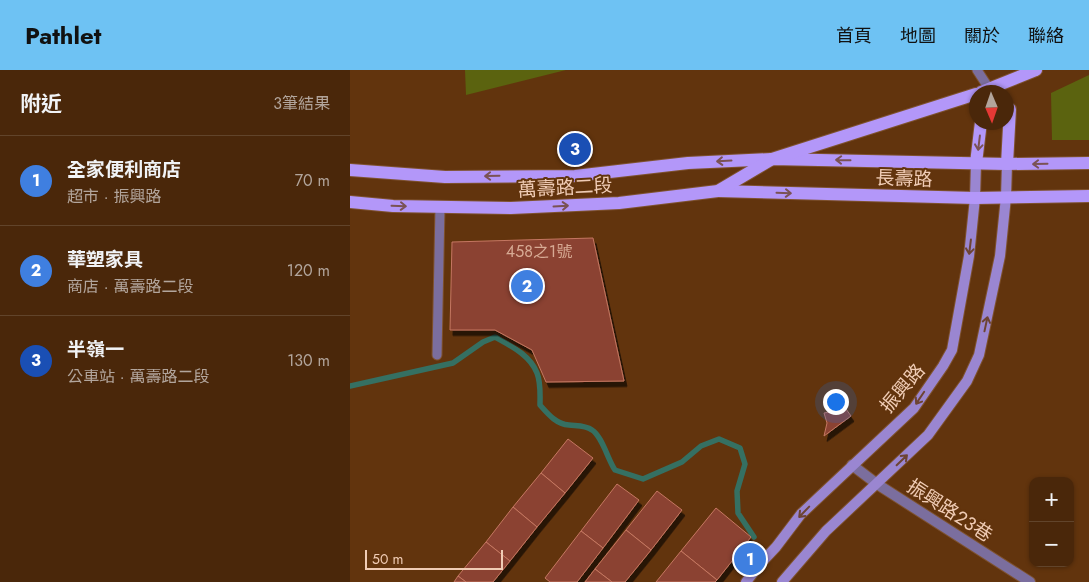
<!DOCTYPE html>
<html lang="zh-TW">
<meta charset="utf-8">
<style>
body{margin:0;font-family:Jost,"Noto Sans TC",sans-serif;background:#543318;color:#f1f3f6}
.controls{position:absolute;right:15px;bottom:15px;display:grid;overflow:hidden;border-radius:10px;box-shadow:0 1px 4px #0004}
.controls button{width:45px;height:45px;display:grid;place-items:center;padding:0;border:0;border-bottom:1px solid #61442b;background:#4a270a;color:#f1f3f6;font:25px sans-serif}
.compass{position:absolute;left:619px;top:15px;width:45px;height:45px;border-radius:50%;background:#4a270a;box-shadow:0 1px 4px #0004;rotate:178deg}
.scale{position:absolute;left:15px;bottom:12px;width:138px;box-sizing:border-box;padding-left:5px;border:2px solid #f0ccb5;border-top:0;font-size:14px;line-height:18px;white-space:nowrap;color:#f0ccb5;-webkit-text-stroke:4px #62340d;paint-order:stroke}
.you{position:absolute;left:485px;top:331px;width:18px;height:18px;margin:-12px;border:4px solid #fff;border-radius:50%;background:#1a73e8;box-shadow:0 0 0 8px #1a73e833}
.badge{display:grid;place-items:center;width:32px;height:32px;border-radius:50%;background:#6ec2f3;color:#fff;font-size:16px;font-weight:700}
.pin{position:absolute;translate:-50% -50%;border:2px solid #fff;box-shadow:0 1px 5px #0006}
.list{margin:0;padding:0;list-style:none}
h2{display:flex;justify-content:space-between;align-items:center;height:65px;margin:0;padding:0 20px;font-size:21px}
h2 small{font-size:16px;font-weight:400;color:#b2a59c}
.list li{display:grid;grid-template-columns:32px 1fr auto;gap:15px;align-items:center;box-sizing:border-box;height:90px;padding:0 20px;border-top:1px solid #61442b}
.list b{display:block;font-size:19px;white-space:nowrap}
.list p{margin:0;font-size:16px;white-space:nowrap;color:#b2a59c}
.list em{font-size:16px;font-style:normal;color:#b2a59c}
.map{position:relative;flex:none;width:739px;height:512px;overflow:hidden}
header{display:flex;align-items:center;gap:30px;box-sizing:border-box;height:70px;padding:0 25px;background:#6ec2f3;color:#111}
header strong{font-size:24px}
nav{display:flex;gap:28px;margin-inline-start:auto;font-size:18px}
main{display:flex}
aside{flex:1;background:#4a270a}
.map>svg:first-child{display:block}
.green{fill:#5b630f}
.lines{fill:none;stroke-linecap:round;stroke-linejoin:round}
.stream{stroke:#357062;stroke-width:5.5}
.building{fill:#8b4330;stroke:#c57762;filter:url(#shadow)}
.lane-casing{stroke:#7e522f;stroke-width:11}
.street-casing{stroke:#7e522f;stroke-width:12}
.secondary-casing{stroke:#7e522f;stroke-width:12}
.primary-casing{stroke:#7e522f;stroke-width:14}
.lane{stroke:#7b6e9e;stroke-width:9}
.street{stroke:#7b6e9e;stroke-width:10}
.secondary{stroke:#9a86d1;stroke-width:10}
.primary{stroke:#b397f9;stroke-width:12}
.oneway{stroke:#7a5254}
.oneway2{stroke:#6d4434}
.labels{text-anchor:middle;stroke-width:4;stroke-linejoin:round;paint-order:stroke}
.number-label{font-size:16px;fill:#d7aa94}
.street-label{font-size:19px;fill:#f0ccb5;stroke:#62340d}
</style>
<header>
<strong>Pathlet</strong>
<nav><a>首頁</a><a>地圖</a><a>關於</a><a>聯絡</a></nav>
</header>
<main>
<aside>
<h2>附近<small>3筆結果</small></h2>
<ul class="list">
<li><span class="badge" style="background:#3f7fe0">1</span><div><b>全家便利商店</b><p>超市 · 振興路</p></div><em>70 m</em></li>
<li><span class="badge" style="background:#3f7fe0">2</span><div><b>華塑家具</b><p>商店 · 萬壽路二段</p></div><em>120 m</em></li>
<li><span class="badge" style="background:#1a4fb4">3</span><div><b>半嶺一</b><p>公車站 · 萬壽路二段</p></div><em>130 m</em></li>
</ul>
</aside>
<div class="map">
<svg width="739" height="512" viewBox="0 0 739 512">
<defs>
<filter id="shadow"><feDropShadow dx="3" dy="5.5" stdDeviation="0" flood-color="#0009"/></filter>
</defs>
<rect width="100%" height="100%" fill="#62340d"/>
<g class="green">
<path d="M 115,0 L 216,0 L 116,25 Z"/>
<path d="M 739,5 L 739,70 L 702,70 L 701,23 Z"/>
</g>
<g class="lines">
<path class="stream" d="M 0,316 L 103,293 L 133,272 L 145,267 C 161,276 180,285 187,303 C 191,313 190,325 190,335 C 198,344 206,354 219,355 C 226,356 235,355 242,360 C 252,366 258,390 265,400 L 293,409 L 332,392 L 351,376 L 369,369 L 390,378 L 395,394 L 387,421 L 388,443 L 404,467"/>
</g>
<g class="building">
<path d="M 243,168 L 274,311 L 196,312 L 182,280 L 145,260 L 100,260 L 102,172 Z"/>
<path d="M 496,339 L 501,346 L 474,366 L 477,353 L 474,343 Z"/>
<path d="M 218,369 L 243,388 L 215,423 L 191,403 Z"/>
<path d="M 191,403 L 215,423 L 187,457 L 163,437 Z"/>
<path d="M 267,414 L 289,430 L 253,478 L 231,461 Z"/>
<path d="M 307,421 L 332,440 L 301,480 L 276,460 Z"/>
<path d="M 163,437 L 187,457 L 160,491 L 136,472 Z"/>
<path d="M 366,438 L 401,467 L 367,510 L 331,481 Z"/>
<path d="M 276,460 L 301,480 L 275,512 L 262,512 L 245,499 Z"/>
<path d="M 231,461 L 253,478 L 227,512 L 200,512 L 195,508 Z"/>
<path d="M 136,472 L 160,491 L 143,512 L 116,512 L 108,506 Z"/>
<path d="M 331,481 L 367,510 L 365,512 L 306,512 Z"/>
<path d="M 245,499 L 262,512 L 235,512 Z"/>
<path d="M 108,506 L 116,512 L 104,512 Z"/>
</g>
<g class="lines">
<g class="lane-casing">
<g id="lane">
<path d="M 627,0 L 640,20"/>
<path d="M 87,285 L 90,137"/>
</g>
</g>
<g class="street-casing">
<path id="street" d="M 502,395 L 527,414 L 680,512"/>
</g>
<g class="secondary-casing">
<g id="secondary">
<path d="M 396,512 L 410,494 L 426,477 L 451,444 L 564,338 L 593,296 L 602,280 L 619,186 L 625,128 L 626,93"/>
<path d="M 432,512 L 476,461 L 578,365 L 617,311 L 629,285 L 650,186 L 656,127 L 657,94"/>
</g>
</g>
<g class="primary-casing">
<g id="primary">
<path d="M 631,22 L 686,0"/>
<path d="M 656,36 L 660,39 L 657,94"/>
<path d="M 626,93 L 631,52"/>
<path d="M 0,100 L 95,107 L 225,106 L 338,93 L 422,89 L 657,94 L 739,93"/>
<path d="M 368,121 L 625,128 L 739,126"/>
<path d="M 0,132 L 43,136 L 161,138 L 269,133 L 368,121 L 422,89 L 626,24"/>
</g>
</g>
<use href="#lane" class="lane"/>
<use href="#street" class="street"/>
<use href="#secondary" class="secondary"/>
<use href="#primary" class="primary"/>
</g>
<defs><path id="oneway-shaft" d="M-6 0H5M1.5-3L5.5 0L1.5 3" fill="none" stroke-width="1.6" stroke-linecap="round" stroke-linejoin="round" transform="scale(1.25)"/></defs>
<g class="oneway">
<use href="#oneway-shaft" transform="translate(629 73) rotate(97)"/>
<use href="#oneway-shaft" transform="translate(493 90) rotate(-179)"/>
<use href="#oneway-shaft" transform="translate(374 91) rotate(177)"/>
<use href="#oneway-shaft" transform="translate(690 94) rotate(179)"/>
<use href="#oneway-shaft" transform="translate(142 106) rotate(179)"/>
<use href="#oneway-shaft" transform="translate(434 123) rotate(2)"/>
<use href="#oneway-shaft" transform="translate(49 136) rotate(2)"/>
<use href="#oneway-shaft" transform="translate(211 136) rotate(-3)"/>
</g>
<g class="oneway2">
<use href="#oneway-shaft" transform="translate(620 177) rotate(97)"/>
<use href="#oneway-shaft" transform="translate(636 254) rotate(-78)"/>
<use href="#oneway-shaft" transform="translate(570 328) rotate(124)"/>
<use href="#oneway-shaft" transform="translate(552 390) rotate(-44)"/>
<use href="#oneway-shaft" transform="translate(454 442) rotate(134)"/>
</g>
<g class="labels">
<g class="number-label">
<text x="189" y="187">458之1號</text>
</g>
<g class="street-label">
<text transform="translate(554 108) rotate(2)" y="7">長壽路</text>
<text transform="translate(215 117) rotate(-3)" y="7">萬壽路二段</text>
<text transform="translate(552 318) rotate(-50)" y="7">振興路</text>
<text transform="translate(600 440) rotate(33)" y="7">振興路23巷</text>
</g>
</g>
</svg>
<div class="controls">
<button>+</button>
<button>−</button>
</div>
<svg class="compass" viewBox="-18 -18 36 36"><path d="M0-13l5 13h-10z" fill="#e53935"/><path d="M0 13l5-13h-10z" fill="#b2a59c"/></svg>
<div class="scale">50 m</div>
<div class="you"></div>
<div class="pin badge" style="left:400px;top:489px;background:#3f7fe0">1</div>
<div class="pin badge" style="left:177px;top:216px;background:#3f7fe0">2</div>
<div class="pin badge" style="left:225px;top:79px;background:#1a4fb4">3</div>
</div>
</main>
